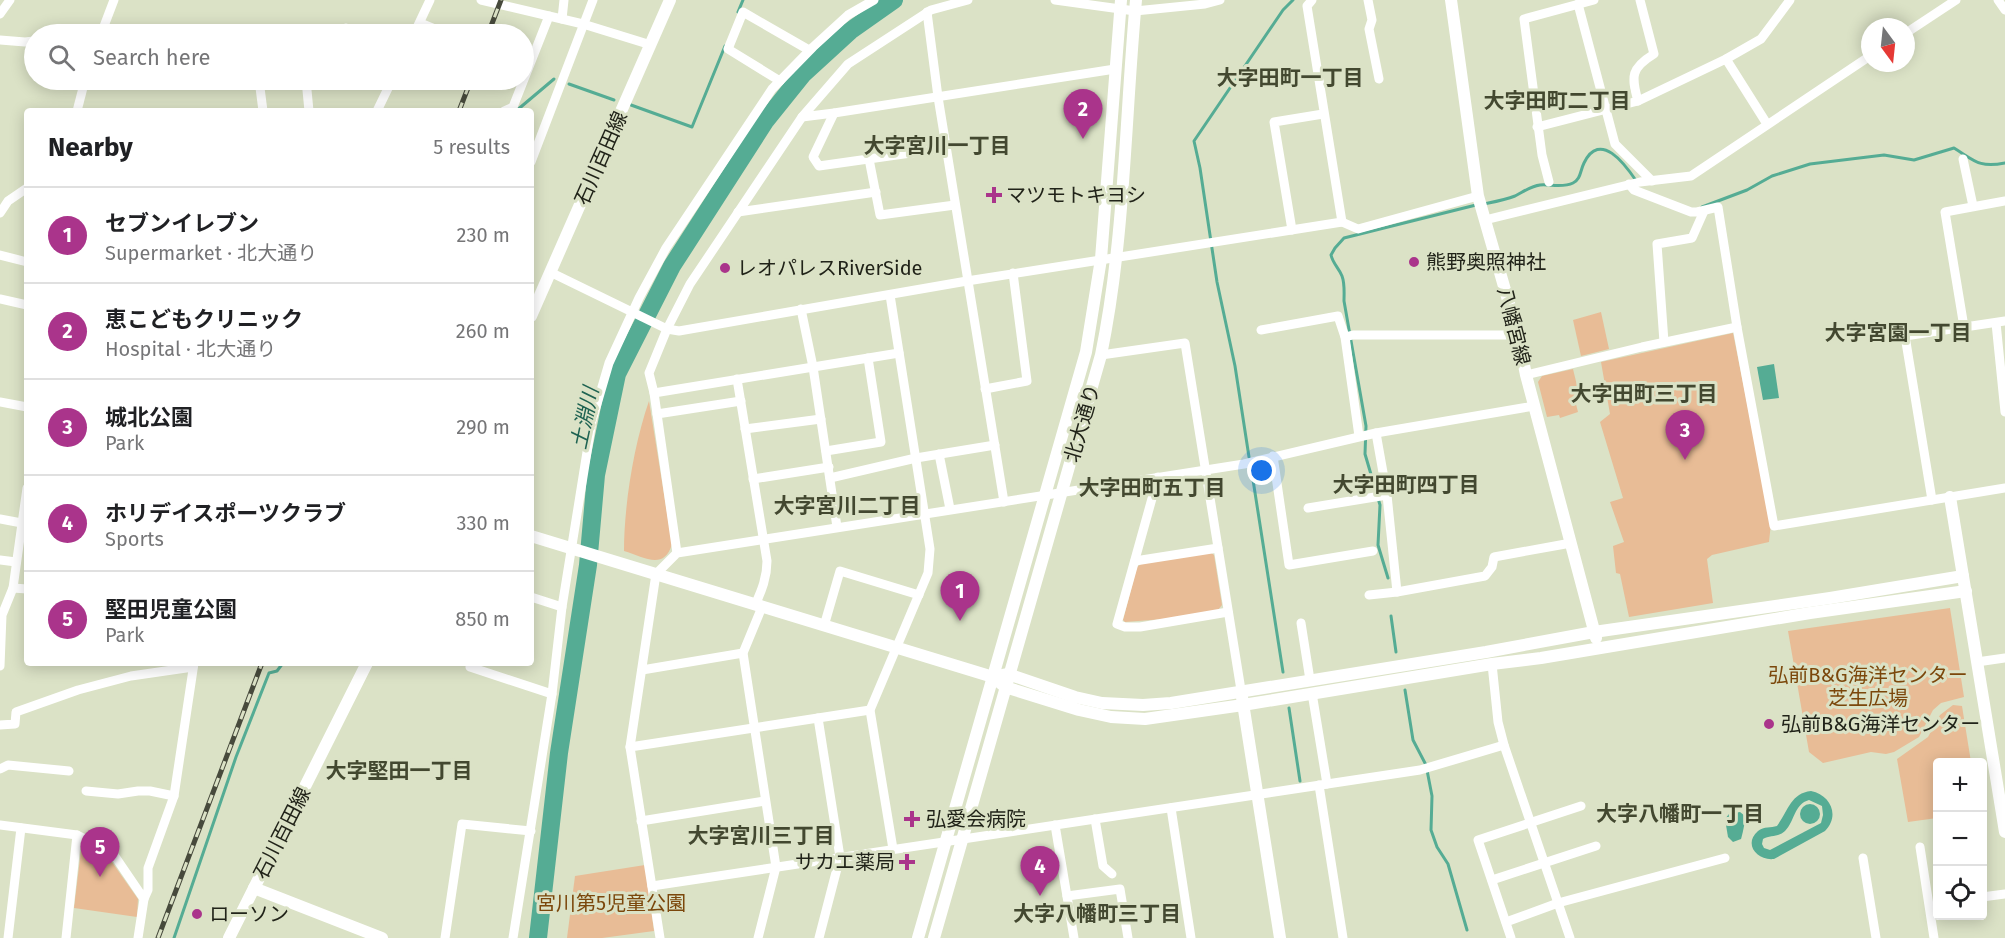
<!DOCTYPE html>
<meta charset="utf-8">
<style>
body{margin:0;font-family:"Fira Sans","Noto Sans JP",sans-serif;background:#f6f6f6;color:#202124}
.controls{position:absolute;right:18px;bottom:18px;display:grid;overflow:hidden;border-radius:6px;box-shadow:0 3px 15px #0003}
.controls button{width:54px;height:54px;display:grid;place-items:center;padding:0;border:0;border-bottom:2px solid #e0e0e0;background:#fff;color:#202124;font:30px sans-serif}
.compass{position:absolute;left:1861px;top:18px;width:54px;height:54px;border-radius:50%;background:#fff;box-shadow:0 3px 15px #0003;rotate:165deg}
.you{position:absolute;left:1262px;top:471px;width:21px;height:21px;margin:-15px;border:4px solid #fff;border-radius:50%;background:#1a73e8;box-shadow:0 0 0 9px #1a73e833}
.badge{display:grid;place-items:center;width:39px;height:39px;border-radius:50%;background:#aa348b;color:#fff;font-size:20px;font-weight:700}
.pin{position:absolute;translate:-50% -50px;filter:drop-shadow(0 2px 3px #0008)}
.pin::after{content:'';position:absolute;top:32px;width:21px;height:18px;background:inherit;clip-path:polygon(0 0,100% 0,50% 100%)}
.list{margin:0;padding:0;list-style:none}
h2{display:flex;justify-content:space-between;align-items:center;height:78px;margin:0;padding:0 24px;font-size:26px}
h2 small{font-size:20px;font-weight:400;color:#757577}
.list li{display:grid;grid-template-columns:39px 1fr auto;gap:18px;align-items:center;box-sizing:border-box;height:96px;padding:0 24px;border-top:2px solid #e0e0e0}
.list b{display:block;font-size:22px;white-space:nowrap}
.list p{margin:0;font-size:20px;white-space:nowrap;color:#757577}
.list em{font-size:20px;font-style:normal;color:#757577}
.icon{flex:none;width:33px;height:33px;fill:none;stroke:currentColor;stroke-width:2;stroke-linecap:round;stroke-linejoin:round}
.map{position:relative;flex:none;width:2005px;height:938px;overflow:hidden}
.search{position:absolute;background:#fff;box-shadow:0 3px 15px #0003;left:24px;top:24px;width:510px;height:66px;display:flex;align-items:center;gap:15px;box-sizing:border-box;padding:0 21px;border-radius:33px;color:#757577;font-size:22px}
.panel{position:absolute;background:#fff;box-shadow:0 3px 15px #0003;left:24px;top:108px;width:510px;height:558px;border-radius:6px}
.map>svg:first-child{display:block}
.green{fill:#e8bc96}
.water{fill:#55ac94;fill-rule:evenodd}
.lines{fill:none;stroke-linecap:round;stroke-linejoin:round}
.stream{stroke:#55ac94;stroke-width:3}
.river{stroke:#55ac94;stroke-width:18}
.street{stroke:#fff;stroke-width:9}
.secondary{stroke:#fff;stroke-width:12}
.rail-casing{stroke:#474a3c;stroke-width:5}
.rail{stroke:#dbe2c6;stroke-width:3;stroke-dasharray:9;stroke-linecap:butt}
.poi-dot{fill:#aa348b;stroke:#dbe2c6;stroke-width:2}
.labels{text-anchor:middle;stroke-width:6;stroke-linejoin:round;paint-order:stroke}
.street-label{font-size:20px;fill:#212319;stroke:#dbe2c6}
.poi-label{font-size:20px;fill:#212319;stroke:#dbe2c6;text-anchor:start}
.park-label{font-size:20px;fill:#7b470b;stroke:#dbe2c6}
.neighbourhood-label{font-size:21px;font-weight:bold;fill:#434830;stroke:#dbe2c6}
.water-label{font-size:21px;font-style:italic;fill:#1f6352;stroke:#dbe2c6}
</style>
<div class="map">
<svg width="2005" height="938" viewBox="0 0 2005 938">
<rect width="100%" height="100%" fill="#dbe2c6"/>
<g class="green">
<path d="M 1601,312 L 1609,349 L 1581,356 L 1573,320 Z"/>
<path d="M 1733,333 L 1771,523 L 1769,542 L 1712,555 L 1707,559 L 1713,603 L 1629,617 L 1620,574 L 1616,573 L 1613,546 L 1624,542 L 1610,502 L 1623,498 L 1600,422 L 1610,414 L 1601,362 Z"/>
<path d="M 1573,369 L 1580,398 L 1575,400 L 1578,412 L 1560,418 L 1559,415 L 1547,417 L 1538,382 L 1542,376 Z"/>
<path d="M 649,401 L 672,544 C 664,571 644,557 624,551 C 624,505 634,444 649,401 Z"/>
<path d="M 1210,552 L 1214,555 L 1222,605 L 1218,610 L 1164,619 L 1125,622 L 1123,620 L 1137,567 L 1141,564 Z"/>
<path d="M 1950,608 L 1964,697 L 1941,703 L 1933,710 L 1919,737 L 1894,752 L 1886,754 L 1871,752 L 1823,763 L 1809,752 L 1788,631 Z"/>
<path d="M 1953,705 L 1962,706 L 1971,762 L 1938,762 L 1937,818 L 1908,822 L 1897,759 L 1928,737 L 1940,715 Z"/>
<path d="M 82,842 L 107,855 L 138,899 L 137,917 L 74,908 Z"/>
<path d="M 645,865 L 654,931 L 602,938 L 567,938 L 575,876 Z"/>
</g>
<g class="water">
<path d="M 1774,364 L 1779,398 L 1763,400 L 1757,367 Z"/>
<path d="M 1811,791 C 1831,795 1840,816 1825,831 L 1774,859 C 1757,861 1743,844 1758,831 C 1764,826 1771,828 1777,826 C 1788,811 1791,793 1811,791 ZM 1809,800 L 1822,806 L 1823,815 L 1821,823 L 1770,850 L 1764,848 L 1762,844 L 1763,839 C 1770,835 1779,837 1785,831 C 1795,821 1794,804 1809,800 Z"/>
<circle cx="1810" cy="814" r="10"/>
<path d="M 1740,812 L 1745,816 C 1746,819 1742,836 1741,839 L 1733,842 L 1728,837 L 1725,819 L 1729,814 Z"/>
</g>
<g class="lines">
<g class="stream">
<path d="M 738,12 L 743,0"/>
<path d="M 569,84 L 614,100"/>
<path d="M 631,105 L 692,127 L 725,46"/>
<path d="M 516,111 L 554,79"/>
<path d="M 1483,204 C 1493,202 1505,200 1515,196 C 1523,192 1531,186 1540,185 C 1550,184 1563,188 1573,183 C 1581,179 1580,171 1584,163 C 1600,130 1625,164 1637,182"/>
<path d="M 1702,207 L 1747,190 L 1772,176 L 1810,164 L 1884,155 L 1914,160 L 1954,148 C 1975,161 1979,168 2005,163"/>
<path d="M 1249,457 L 1235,366 L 1217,282 L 1200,168 L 1194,141 L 1283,10 L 1293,0"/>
<path d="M 1251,467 L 1283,672"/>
<path d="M 1388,578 L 1378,545 L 1380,505 L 1365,454 L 1366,426 L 1344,301 C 1344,293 1345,284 1342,276 C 1339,268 1333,264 1331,255 L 1335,248 L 1344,238 L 1476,205"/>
<path d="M 1391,616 L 1396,652"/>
<path d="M 1405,690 L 1413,740 L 1426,765 L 1432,796 L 1431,830 L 1437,847 L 1448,864 L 1467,930"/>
<path d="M 1289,708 L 1300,781"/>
<path d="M 174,938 L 236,757 L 269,673 L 277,671 L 283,663"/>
</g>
<path class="river" d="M 538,938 L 559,753 L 588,565 L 596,475 L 617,374 L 672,266 L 766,120 L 803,74 L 850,31 L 894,0"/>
<g class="street">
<path d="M 481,0 L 583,24 L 651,45"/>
<path d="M 1055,0 L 1135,11 L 1205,4 L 1220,0"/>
<path d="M 1312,0 L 1307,6 L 1342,222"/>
<path d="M 1368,0 L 1372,20 L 1369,29 L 1379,79"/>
<path d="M 1998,0 L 2005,10"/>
<path d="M 1578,4 L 1615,144 L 1652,181"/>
<path d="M 927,12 L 938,97 L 1004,502"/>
<path d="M 0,14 L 10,0"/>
<path d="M 562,19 L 564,0"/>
<path d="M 420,23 L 447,34"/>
<path d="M 346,28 L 358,34"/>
<path d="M 1906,33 L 1956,0"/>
<path d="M 101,34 L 114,0"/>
<path d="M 414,34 L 430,0"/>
<path d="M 0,40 L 25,42 L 34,41"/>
<path d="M 1726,59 L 1767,124"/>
<path d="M 259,80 L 263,111"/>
<path d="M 306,80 L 309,111"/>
<path d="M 780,81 L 728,49 L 743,12 L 809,50"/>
<path d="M 1638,101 C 1631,76 1631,68 1654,54 L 1640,0"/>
<path d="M 77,111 L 85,80"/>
<path d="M 377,111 L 392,80"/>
<path d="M 504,111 L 513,107 L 549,16"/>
<path d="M 834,113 L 813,157 L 819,166 L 946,148"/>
<path d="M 802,117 L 834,113 L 1115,69"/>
<path d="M 1537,127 L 1638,101 L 1726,59 L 1761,39 L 1790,0"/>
<path d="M 869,159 L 880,215 L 955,205"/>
<path d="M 1963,159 L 1973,206"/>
<path d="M 531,162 L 593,0"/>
<path d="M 1549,182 L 1542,155 L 1524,19 L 1594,0"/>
<path d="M 1629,184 L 1634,190 L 1691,212 L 1697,212 L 1718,207 L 1737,327 L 1774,526 L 2005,488"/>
<path d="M 738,212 L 876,192"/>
<path d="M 0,213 L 8,201 L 27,188"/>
<path d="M 1485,220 L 1640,182 L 1691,176 L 1870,56"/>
<path d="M 1292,230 L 1274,122 L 1323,114"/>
<path d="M 0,255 L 27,262"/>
<path d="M 550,272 L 667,329 L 679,331 L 967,281 L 1342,222 L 1358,229 L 1478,196"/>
<path d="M 890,295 L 930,549 L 928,573 L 870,710 L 893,849"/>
<path d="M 0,299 L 27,305"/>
<path d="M 801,309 L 813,367 L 837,527"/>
<path d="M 1996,323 L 2005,412"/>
<path d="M 1964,327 L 1945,212 L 2005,201"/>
<path d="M 1261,330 L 1338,316 L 1345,337 L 1359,436"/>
<path d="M 1345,337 L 1353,335 L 1518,335"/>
<path d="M 1664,342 L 1657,244 L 1692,238 L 1704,211"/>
<path d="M 1101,355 L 1185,343 L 1241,690"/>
<path d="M 1526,375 L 1642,347 L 1737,327"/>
<path d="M 737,379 L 767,561 C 767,577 762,590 755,605"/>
<path d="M 985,389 L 1027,381 L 1013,273"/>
<path d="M 654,393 L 899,353"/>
<path d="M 0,402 L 27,407"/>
<path d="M 657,414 L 741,401"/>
<path d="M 745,429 L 821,419"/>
<path d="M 1376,433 L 1387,495 L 1397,592"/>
<path d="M 826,451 L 881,442 L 868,358"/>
<path d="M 939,454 L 950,509"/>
<path d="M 1273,456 L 1289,565 L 1373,551"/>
<path d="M 1158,477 L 1117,624 L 1125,627 L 1140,627 L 1228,612"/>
<path d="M 830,478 L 916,458 L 995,445"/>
<path d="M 753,479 L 829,467"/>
<path d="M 1932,500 L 1905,336 L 2005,321"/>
<path d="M 1308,508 L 1387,495"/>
<path d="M 0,519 L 27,524"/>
<path d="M 677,553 L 654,393 L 649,373 L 667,329 L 690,284 L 802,117 L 848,64 L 931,10 L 968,0"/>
<path d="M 0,560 L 16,562"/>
<path d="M 1135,561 L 1218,548"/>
<path d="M 13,588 L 27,589"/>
<path d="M 1369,595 L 1397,592 L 1485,576 L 1492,567 L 1494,557 L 1571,543"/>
<path d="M 531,597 L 562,607"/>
<path d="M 1301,623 L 1310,680"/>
<path d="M 824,626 L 840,571 L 919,595"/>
<path d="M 1977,662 L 2005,658"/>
<path d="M 472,663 L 470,667 L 552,694"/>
<path d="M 1492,664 L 1498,722 L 1504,745 L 1570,938"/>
<path d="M 0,666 L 2,615 L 13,588 L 27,488"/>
<path d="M 642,670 L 743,653"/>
<path d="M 1312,693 L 1327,784"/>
<path d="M 818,718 L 840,857 L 819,938"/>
<path d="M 0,725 L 15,724 L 16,712 L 78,690 L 131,676 L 193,667"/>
<path d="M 630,747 L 870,710"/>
<path d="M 0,769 L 8,765 L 69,771"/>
<path d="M 1319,785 L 1343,938"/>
<path d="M 86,791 L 118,794 L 138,791 L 150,791 L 174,796"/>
<path d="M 1171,808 L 1191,938"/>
<path d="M 1095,819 L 1103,866 L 1112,874"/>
<path d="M 641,821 L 765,801"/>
<path d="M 0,825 L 77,835 L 112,852 L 144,899 L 138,938"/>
<path d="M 1055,825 L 1074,938"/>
<path d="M 1920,847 L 1934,938"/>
<path d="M 1863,858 L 1876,938"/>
<path d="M 1492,880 L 1596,846"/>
<path d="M 652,886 L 1420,770 L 1504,745"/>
<path d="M 1067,896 L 1120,889 L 1128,938"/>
<path d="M 1982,897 L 2005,894"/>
<path d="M 144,899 L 148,890 L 148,868 L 174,796 L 194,663"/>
<path d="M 1506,922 L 1558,903 L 1725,858"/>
<path d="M 8,938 L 21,828"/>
<path d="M 66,938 L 77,835"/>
<path d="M 445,938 L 462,824 L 531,831"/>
<path d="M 513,938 L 552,694 L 562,607 L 592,421 L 609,363 L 639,298 L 666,248 L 772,89 L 813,47 L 848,15 L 874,0"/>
<path d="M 660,938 L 630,747 L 656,574 L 677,553 L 1244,464 L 1376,433 L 1534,406"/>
<path d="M 758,938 L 776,867 L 743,653 L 762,607"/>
<path d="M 1511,938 L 1478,840 L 1581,806"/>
</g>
<g class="secondary">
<path d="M 1451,0 L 1478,196 L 1518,335 L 1526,375 L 1596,638"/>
<path d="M 531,316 L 670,0"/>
<path d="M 1950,497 L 2005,832"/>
<path d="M 531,536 L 993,677 L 1005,687 L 1079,710 L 1111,717 L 1145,719 L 1243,705 L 1492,664 L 1541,658 L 1810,613 L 1966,591"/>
<path d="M 993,677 L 1008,674 L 1075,697 L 1102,703 L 1143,705 L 1171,703 L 1486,652 L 1594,632 L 1830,598 L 1963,576"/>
<path d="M 1242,697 L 1280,938"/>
<path d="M 254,888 L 382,938"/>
<path d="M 229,938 L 367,663"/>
<path d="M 918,938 L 1086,352 L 1101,259 L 1121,0"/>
<path d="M 934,938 L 1101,355 C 1125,239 1125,118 1136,0"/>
</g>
<g class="rail-casing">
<g id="rail">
<path d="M 488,34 L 501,0"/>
<path d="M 459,111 L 471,80"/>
<path d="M 158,938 L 262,663"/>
</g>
</g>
<use href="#rail" class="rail"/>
</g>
<g class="poi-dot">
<path d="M991 186h6v6h6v6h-6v6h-6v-6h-6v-6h6z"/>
<circle cx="1414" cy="262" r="6"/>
<circle cx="725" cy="268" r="6"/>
<circle cx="1769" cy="724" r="6"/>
<path d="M909 810h6v6h6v6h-6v6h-6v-6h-6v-6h6z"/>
<path d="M904 853h6v6h6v6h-6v6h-6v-6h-6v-6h6z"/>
<circle cx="197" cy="914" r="6"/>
</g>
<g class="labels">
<g class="street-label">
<text transform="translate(601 158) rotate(-66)" y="7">石川百田線</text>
<text transform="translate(1514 326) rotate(76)" y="7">八幡宮線</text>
<text transform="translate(1082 423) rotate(-74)" y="7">北大通り</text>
<text transform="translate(282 833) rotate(-63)" y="7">石川百田線</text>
</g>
<g class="poi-label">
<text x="1006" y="202">マツモトキヨシ</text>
<text x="1426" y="269">熊野奥照神社</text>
<text x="737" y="275">レオパレスRiverSide</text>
<text x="1781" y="731">弘前B&amp;G海洋センター</text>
<text x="926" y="826">弘愛会病院</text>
<text x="895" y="869" text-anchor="end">サカエ薬局</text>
<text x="209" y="921">ローソン</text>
</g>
<g class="park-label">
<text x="1868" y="682">弘前B&amp;G海洋センター<tspan x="1868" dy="23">芝生広場</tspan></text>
<text x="611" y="910">宮川第5児童公園</text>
</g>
<g class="neighbourhood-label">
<text x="1290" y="85">大字田町一丁目</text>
<text x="1557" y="108">大字田町二丁目</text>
<text x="937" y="153">大字宮川一丁目</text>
<text x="1898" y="340">大字宮園一丁目</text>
<text x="1644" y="401">大字田町三丁目</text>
<text x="1406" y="492">大字田町四丁目</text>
<text x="1152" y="495">大字田町五丁目</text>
<text x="847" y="513">大字宮川二丁目</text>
<text x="399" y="778">大字堅田一丁目</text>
<text x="1680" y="821">大字八幡町一丁目</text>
<text x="761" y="843">大字宮川三丁目</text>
<text x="1097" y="921">大字八幡町三丁目</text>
</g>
<g class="water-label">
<text transform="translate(585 418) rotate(-78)" y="7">土淵川</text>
</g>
</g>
</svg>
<div class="controls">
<button>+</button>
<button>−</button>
<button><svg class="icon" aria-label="locate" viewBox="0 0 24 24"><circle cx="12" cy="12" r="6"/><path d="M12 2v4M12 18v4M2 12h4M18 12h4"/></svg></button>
</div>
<svg class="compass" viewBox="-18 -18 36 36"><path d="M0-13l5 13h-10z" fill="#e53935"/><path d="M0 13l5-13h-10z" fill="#757577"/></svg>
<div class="you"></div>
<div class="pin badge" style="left:960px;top:621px">1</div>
<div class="pin badge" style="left:1083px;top:139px">2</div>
<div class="pin badge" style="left:1685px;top:460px">3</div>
<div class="pin badge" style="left:1040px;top:896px">4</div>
<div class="pin badge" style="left:100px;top:877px">5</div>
<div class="search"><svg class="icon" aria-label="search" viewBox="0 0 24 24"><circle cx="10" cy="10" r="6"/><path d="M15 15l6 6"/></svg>Search here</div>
<section class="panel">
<h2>Nearby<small>5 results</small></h2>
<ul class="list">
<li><span class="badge">1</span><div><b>セブンイレブン</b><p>Supermarket · 北大通り</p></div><em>230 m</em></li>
<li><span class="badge">2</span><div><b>恵こどもクリニック</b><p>Hospital · 北大通り</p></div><em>260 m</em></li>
<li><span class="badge">3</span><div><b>城北公園</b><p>Park</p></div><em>290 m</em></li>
<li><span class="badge">4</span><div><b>ホリデイスポーツクラブ</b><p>Sports</p></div><em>330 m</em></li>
<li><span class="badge">5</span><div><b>堅田児童公園</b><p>Park</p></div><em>850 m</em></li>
</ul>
</section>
</div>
